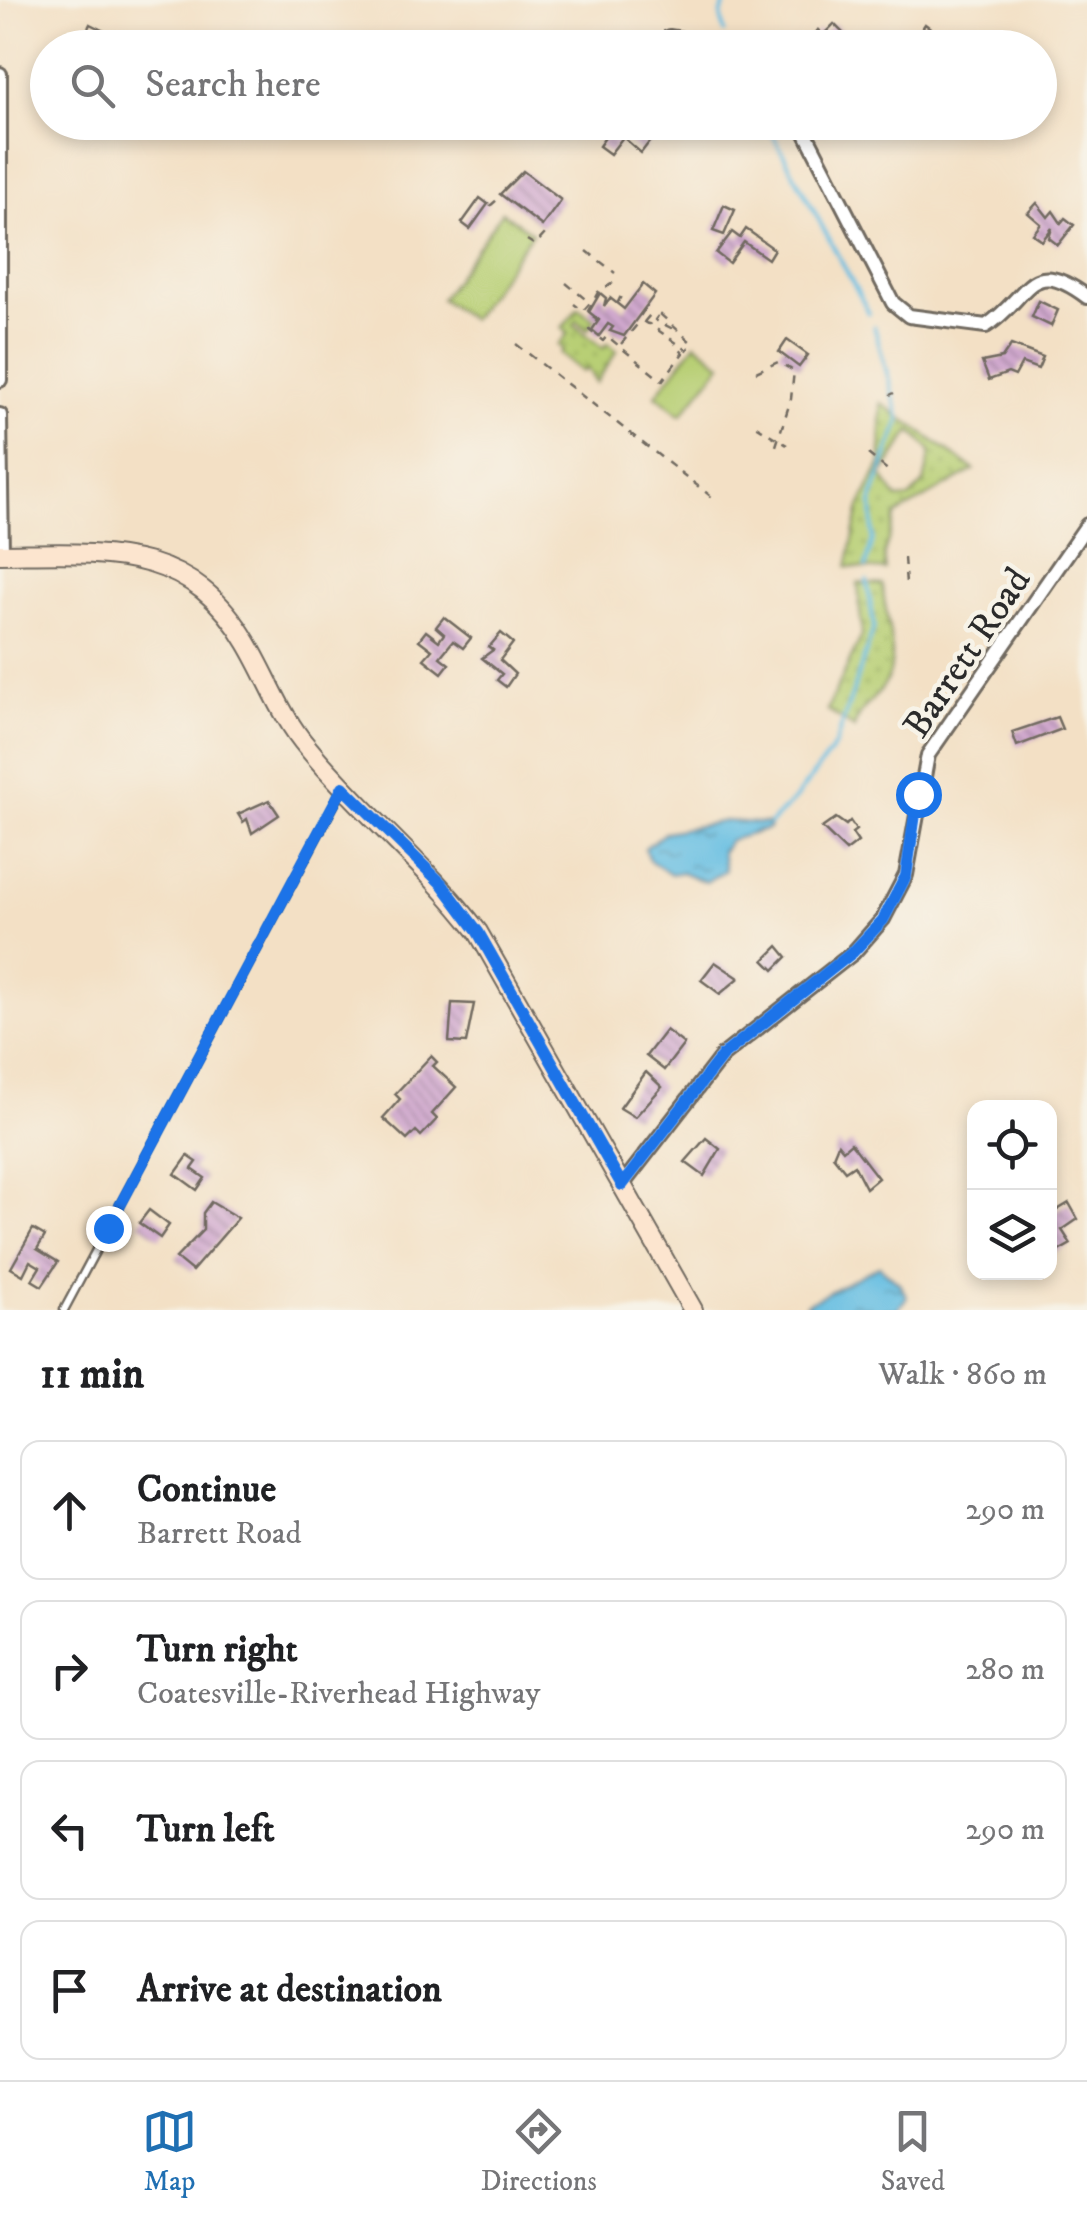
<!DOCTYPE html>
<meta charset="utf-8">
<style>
body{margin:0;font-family:"IM FELL DW Pica",serif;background:#f6f6f6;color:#202124}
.controls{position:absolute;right:30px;bottom:30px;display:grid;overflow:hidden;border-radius:20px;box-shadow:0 5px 15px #0003}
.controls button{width:90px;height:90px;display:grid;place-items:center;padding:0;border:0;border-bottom:2px solid #e0e0e0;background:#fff;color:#202124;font:50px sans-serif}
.stop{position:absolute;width:30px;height:30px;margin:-22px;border:8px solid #1a73e8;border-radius:50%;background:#fff}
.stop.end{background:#1a73e8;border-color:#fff;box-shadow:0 2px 10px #0008}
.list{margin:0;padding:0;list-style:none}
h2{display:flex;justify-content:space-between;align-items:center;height:130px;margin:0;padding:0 40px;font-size:42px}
h2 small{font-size:32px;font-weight:400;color:#757577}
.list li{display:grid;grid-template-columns:65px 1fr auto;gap:30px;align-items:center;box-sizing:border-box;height:140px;margin:0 20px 20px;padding:0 20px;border:2px solid #e0e0e0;border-radius:20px}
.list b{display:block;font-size:38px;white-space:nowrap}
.list p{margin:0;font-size:32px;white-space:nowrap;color:#757577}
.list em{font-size:32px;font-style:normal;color:#757577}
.icon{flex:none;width:55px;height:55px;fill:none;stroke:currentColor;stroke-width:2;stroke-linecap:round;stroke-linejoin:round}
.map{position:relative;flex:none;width:1087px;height:1310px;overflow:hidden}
.search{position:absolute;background:#fff;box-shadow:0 5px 15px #0003;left:30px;right:30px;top:30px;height:110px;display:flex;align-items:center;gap:25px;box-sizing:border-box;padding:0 35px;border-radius:55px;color:#757577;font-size:38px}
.sheet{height:770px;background:#fff}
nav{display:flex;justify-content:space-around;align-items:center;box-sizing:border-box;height:140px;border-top:2px solid #e0e0e0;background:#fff;font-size:28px;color:#757577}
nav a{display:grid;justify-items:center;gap:5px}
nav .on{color:#1f6fb2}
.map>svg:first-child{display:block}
.grass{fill:url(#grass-dots);stroke:#727d50;stroke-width:2.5;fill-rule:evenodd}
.park{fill:#b8cf74;stroke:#727d50;stroke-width:2.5}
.water{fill:url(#water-ripples);stroke:#487486;stroke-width:2.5}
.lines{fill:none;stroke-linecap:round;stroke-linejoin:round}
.stream{stroke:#64bde2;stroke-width:4}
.building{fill:url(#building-back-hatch)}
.lane-casing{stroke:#716a61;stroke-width:11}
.street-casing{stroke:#716a61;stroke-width:18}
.secondary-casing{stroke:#716a61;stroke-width:22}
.path{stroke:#716a61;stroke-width:2.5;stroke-dasharray:8 8;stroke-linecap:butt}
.lane{stroke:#fff;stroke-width:6}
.street{stroke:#fff;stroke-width:12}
.secondary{stroke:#fce5cf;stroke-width:18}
.route{stroke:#1a73e8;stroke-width:12}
.labels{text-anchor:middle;stroke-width:9;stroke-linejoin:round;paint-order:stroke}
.street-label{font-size:38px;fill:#2b2b2b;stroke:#f7f3e8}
</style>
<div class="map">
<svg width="1087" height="1310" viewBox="0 0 1087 1310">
<defs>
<pattern id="grass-dots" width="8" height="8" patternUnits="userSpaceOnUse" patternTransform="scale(2.5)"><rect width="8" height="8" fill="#b8cf74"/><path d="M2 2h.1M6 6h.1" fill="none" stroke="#9eb265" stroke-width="1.8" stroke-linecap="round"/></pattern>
<pattern id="water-ripples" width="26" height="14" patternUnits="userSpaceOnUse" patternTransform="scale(2.5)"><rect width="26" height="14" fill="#64bde2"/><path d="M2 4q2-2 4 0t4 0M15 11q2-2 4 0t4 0" fill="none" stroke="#539ab7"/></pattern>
<pattern id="building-back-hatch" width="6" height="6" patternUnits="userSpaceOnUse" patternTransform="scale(2.5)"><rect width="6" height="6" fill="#d0a8ce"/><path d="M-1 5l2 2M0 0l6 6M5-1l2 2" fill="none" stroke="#a989a7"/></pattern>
</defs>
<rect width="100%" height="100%" fill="#f7f3e8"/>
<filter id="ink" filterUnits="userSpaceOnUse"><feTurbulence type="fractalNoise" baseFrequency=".01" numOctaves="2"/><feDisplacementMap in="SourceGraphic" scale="20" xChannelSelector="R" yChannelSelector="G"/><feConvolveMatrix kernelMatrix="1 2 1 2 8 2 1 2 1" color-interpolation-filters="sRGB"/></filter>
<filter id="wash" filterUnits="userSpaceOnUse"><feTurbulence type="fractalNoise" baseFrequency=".0048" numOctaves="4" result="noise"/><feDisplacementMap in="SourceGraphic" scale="40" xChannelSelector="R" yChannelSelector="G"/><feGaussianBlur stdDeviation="2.25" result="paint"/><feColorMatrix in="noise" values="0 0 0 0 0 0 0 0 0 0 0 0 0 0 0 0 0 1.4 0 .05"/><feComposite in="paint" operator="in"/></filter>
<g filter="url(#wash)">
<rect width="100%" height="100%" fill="#f3e0c5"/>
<g class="grass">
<path d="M 578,308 L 595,320 L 587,330 L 577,321 L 574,325 L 603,348 L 608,343 L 617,351 L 596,383 L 587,368 L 583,372 L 560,354 L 563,349 L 558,345 L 568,333 L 562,328 Z"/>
<path d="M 881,403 L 974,470 L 896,515 L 884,554 L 885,570 L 847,567 L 860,507 L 881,463 ZM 911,431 L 931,451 L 924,483 L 909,498 L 897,499 L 882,475 Z"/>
<path d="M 858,583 L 882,585 C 885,611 897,649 889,675 C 883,695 860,705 854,728 L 827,710 L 862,635 Z"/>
</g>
<g class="park">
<path d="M 502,212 L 532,233 L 471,320 L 441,299 Z"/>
<path d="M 696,343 L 722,364 L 681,415 L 656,395 Z"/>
</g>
<g class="water">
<path d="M 725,821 L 770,824 L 769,829 L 730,840 L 721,852 L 725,870 L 706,882 L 682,872 L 671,874 L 649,860 L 645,848 L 666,832 Z"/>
<path d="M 879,1266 L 899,1283 L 907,1297 L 897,1310 L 809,1310 L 806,1304 Z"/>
</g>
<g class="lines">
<g class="stream">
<path d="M 724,32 L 721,15 L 726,0"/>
<path d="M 766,122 L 869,313"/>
<path d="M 866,567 L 873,539 L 872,498 L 900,420 L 874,326"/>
<path d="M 770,824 L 795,799 L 835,746 L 874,627 L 867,581"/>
</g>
</g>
<g id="blocks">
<g class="building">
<path d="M 90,24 L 106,32 L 98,48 L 79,48 Z"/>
<path d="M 834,24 L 847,37 L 842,43 L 847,48 L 809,48 L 819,38 L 815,34 L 818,30 L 823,35 Z"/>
<path d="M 925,24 L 957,48 L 926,48 L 930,41 L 919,33 Z"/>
<path d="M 602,122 L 626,122 L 639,134 L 645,125 L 656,133 L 641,153 L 623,137 L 610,154 L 599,146 L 611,129 Z"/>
<path d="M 523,171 L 561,200 L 542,226 L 500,194 Z"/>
<path d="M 480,198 L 488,204 L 470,229 L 462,223 Z"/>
<path d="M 1037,203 L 1048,217 L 1053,211 L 1061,223 L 1065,218 L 1074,225 L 1058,245 L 1049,238 L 1052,228 L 1042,241 L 1033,234 L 1041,224 L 1028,213 Z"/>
<path d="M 724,205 L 735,210 L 724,235 L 713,231 Z"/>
<path d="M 746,229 L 774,249 L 768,259 L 744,242 L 729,263 L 716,253 L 732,232 L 740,238 Z"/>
<path d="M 643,284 L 655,294 L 624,336 L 610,331 L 613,327 L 608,324 L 599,336 L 592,330 L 599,320 L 589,312 L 600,293 L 606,298 L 604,306 L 610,298 L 624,309 Z"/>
<path d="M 1039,301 L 1058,310 L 1051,326 L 1032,317 Z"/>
<path d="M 787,340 L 808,355 L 799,367 L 779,352 Z"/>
<path d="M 1011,345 L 1043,357 L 1038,369 L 1022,363 L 1015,376 L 1008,373 L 989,380 L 982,362 L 1002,358 Z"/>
<path d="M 444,617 L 471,638 L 463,648 L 453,641 L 440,657 L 449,664 L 442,673 L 424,659 L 432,650 L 419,640 L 426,631 L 439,641 L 444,634 L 436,627 Z"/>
<path d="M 501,633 L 513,643 L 500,660 L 515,674 L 506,687 L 497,680 L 502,674 L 482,658 L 493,650 L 489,647 Z"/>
<path d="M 1057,717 L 1062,729 L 1017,746 L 1012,732 Z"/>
<path d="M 269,800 L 279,815 L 252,833 L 247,819 L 243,822 L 238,814 Z"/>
<path d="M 836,818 L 846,825 L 850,821 L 856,830 L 852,833 L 858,842 L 846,851 L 822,828 Z"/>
<path d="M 778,946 L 787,957 L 774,970 L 764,960 Z"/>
<path d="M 715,962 L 739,978 L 720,994 L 701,980 Z"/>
<path d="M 452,1003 L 474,1004 L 466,1043 L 449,1042 Z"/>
<path d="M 666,1030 L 684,1044 L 664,1070 L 646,1056 Z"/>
<path d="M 431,1056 L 437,1062 L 433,1066 L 456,1087 L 432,1114 L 437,1119 L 421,1136 L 416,1131 L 407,1140 L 383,1118 L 400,1099 L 395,1094 Z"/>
<path d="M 646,1072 L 662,1087 L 635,1117 L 620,1108 Z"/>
<path d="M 706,1138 L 720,1149 L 704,1176 L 685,1162 Z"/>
<path d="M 851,1143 L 878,1178 L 866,1188 L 854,1165 L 845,1171 L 833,1156 L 838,1144 L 843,1150 Z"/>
<path d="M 188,1156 L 197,1162 L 192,1169 L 205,1178 L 197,1190 L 175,1174 Z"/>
<path d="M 211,1202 L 238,1218 L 192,1271 L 176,1258 L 203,1230 L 203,1213 Z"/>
<path d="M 1069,1203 L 1078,1219 L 1062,1230 L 1071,1244 L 1055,1253 L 1050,1244 L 1050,1205 L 1054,1212 Z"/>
<path d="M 149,1210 L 169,1225 L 160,1238 L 139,1223 Z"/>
<path d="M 33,1229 L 45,1236 L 37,1249 L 58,1262 L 42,1286 L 32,1280 L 40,1267 L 30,1261 L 23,1275 L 11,1268 Z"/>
</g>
</g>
</g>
<g filter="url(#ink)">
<use href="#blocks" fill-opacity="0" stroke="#716a61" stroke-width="2.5"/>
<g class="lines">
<g class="lane-casing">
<path id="lane" d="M 64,1310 L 343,788"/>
</g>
<g class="street-casing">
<g id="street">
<path d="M 669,37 L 740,48"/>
<path d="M 0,74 L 0,380"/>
<path d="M 800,122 L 893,303 L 909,316 L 986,326 C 1030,298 1028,253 1087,297"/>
<path d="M 0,415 L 2,554"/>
<path d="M 622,1185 L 722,1056 L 853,953 L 883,919 L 906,875 L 928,755 L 1087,525"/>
</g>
</g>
<g class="secondary-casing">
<path id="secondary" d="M 0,554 C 102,553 189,542 247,643 C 268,678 281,717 308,748 C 362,813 427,865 478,932 L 693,1310"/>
</g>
<g class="path">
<path d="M 490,206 L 498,199"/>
<path d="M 527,240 L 535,245 L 545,234"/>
<path d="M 587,251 L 615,273"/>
<path d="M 566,283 L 590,303 L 583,311 L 574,304"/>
<path d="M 613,283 L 598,292 L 587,313 L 597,320 L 589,330 L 603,341 L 607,336 L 662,381 L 683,353 L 675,344"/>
<path d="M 617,304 L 623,292"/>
<path d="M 658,316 L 655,320 L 673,329"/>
<path d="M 644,322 L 650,315 L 644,310 L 639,318 C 642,320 645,324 649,324 L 687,350 L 692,343 L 659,313"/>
<path d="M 516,344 L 717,501"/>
<path d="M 621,344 L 641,320"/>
<path d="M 756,372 L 778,362 L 794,371 L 791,399 L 776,446"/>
<path d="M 890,395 L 894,393"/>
<path d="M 756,426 L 787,445"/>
<path d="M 868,454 L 890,472"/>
<path d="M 904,558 L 906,584"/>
</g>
<use href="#lane" class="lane"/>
<use href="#street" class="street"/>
<use href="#secondary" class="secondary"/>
</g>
</g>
<g class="lines" filter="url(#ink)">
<path class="route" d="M 108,1228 L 343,787 L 442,884 L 478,932 L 622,1185 L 722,1056 L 853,952 L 883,920 L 906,876 L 918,794"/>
</g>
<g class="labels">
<g class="street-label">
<text transform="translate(966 652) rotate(-56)" y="13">Barrett Road</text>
</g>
</g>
</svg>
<div class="controls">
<button><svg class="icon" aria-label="locate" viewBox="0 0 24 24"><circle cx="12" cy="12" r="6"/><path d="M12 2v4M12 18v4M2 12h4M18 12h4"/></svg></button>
<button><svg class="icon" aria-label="layers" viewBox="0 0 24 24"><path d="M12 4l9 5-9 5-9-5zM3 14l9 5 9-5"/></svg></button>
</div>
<div class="stop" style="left:918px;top:794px"></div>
<div class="stop end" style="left:108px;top:1228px"></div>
<div class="search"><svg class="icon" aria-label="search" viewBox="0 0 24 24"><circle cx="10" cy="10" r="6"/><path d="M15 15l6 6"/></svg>Search here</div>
</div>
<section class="sheet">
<h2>11 min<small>Walk · 860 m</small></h2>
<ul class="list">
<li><svg class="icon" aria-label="ahead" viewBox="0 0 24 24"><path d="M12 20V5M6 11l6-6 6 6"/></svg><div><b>Continue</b><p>Barrett Road</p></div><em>290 m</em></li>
<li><svg class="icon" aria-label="right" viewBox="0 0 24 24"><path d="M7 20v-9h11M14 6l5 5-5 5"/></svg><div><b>Turn right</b><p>Coatesville-Riverhead Highway</p></div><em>280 m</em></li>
<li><svg class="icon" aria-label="left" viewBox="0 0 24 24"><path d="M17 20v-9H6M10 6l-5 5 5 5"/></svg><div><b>Turn left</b></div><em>290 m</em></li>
<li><svg class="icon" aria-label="arrive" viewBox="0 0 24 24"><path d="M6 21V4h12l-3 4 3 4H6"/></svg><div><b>Arrive at destination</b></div></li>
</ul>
</section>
<nav>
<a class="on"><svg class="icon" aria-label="map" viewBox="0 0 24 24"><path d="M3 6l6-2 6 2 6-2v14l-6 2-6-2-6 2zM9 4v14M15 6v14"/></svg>Map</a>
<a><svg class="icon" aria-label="directions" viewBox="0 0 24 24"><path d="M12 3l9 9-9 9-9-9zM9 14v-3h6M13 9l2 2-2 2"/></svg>Directions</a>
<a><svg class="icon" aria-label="saved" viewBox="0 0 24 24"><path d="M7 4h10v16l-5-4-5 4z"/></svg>Saved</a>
</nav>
